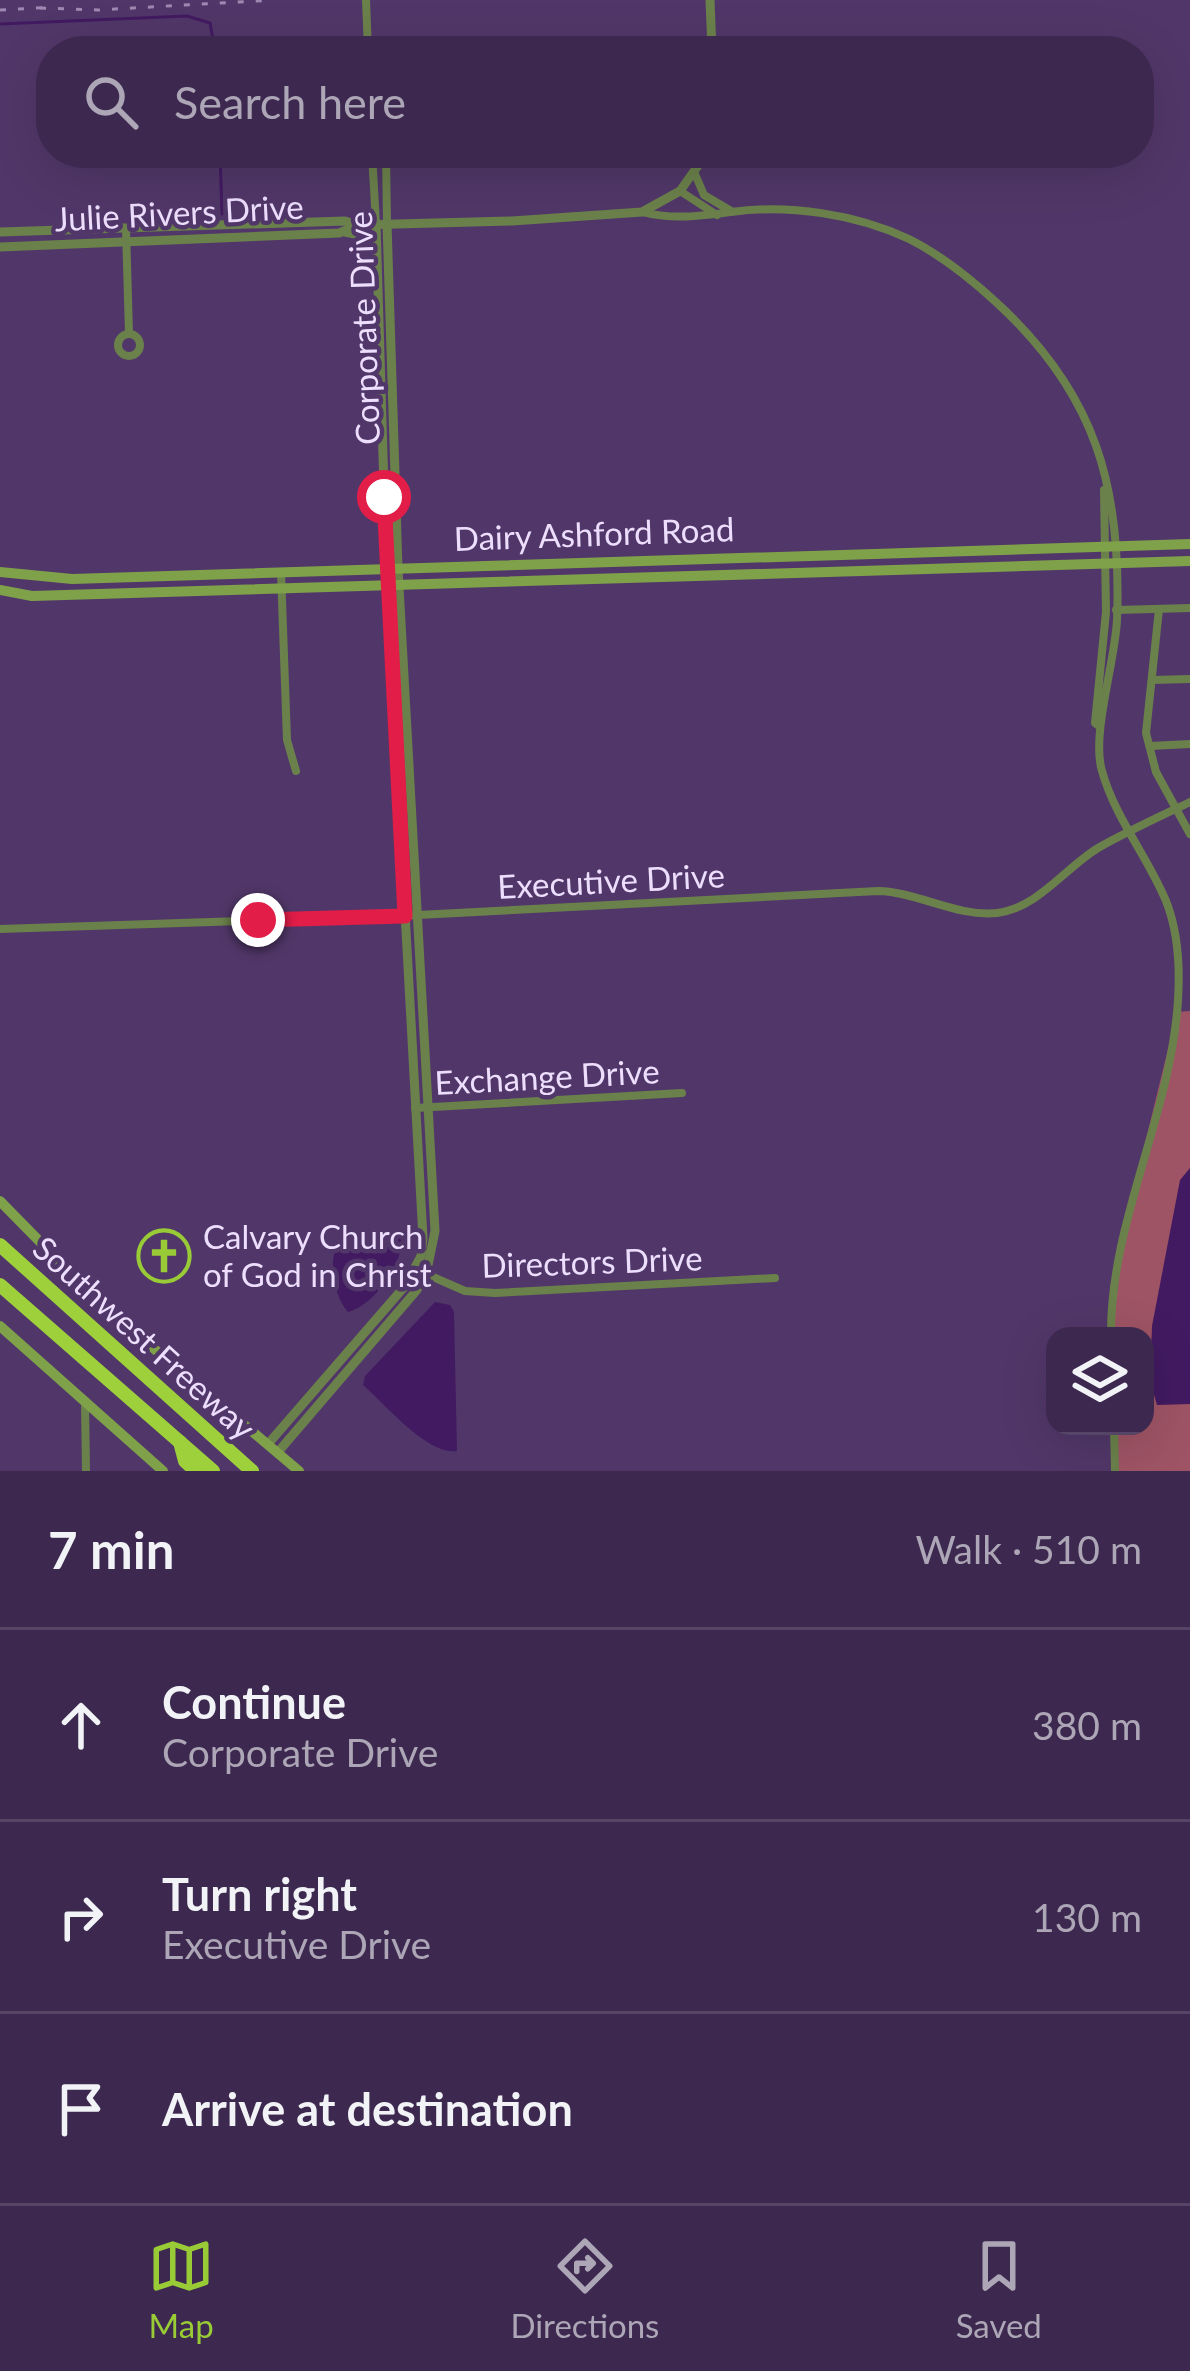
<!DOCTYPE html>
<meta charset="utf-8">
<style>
body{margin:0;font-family:Lato,sans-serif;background:#483559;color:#f1f3f6}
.controls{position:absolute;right:36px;bottom:36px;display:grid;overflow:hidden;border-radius:24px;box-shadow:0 12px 48px #0002}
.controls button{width:108px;height:108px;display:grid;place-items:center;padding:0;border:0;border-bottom:3px solid #564566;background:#3d294f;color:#f1f3f6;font:60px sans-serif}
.stop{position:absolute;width:36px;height:36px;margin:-27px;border:9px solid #e11d48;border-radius:50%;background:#fff}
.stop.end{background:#e11d48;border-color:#fff;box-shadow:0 3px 12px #0008}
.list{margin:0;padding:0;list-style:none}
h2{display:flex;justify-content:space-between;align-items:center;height:156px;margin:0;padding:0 48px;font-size:51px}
h2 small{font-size:39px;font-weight:400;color:#ada6b7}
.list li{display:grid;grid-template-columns:78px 1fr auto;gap:36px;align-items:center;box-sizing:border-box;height:192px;padding:0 48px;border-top:3px solid #564566}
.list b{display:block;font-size:45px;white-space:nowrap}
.list p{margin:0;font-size:39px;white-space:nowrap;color:#ada6b7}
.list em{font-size:39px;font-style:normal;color:#ada6b7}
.icon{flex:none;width:66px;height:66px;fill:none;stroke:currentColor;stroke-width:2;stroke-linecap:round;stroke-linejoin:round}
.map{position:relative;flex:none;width:1190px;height:1471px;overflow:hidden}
.search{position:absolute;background:#3d294f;box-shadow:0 12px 48px #0002;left:36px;right:36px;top:36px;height:132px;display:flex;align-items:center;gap:30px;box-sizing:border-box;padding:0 42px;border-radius:48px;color:#ada6b7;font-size:45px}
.sheet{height:732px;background:#3d294f}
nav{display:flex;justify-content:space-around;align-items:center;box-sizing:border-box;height:168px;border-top:3px solid #564566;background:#3d294f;font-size:33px;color:#ada6b7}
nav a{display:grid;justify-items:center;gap:6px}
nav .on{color:#98cb36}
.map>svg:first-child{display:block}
.green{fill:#9e5465}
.water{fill:#421a61}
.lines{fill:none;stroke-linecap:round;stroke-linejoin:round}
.stream{stroke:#421a61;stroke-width:3}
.minor{stroke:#6b814b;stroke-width:8}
.tertiary{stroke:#6b814b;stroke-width:9}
.secondary{stroke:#7fa149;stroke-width:10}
.motorway{stroke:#9dd03b;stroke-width:14}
.rail{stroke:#9e89b2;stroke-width:3;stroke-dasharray:6 12;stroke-linecap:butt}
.route{stroke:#e11d48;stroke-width:15}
.labels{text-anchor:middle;stroke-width:9;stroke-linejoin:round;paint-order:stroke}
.street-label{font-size:33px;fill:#eddefd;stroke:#513769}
.poi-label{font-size:33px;fill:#eddefd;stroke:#513769;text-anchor:start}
</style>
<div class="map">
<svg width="1190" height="1471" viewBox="0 0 1190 1471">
<rect width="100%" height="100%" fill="#513769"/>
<path class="green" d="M 1190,1011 L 1190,1471 L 1115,1471 L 1113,1426 L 1145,1426 L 1145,1336 L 1111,1336 L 1110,1287 L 1177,1012 Z"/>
<g class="water">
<path d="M 1190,1168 L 1190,1404 L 1157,1405 L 1150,1381 L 1152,1326 L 1180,1180 Z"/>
<path d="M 369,1229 L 396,1232 L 402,1237 C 403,1265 374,1305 348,1312 C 331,1293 326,1250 345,1233 Z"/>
<path d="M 435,1302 L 450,1305 L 454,1312 L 457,1451 C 428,1456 385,1404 363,1385 L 365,1376 Z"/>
</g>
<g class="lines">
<g class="stream">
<path d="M 0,24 L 187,16 L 210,23 L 215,51"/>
<path d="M 220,153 L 222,214"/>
</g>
<g class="minor">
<path d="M 366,0 L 368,51"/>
<path d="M 372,153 L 376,224"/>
<path d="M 386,153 L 387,223"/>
<path d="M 695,174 L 704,195 L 731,211"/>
<path d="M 680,191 L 717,215"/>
<path d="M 642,212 C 672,220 701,216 731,212 C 789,204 856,214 909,239 C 941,255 971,279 997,303 C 1096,394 1122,487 1117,620 C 1115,663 1091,735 1102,771 C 1115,818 1148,857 1166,901 C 1178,931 1180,968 1178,1000 C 1171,1115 1110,1221 1111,1336"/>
<path d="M 126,229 L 129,333"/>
<circle cx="129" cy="345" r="11"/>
<path d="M 281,572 L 287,740 L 296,771"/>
<path d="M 1159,609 L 1146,733 L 1156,772 L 1190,834"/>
<path d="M 1116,610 L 1190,608"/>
<path d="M 1152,680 L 1190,679"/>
<path d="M 1099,726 L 1095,723 L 1106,612 L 1104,490"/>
<path d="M 1150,746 L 1190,744"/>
<path d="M 0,929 L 418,915 L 878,891 C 918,892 956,917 997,913 C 1038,908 1065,868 1098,848 C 1128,831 1159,817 1190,802"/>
<path d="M 415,1108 L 682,1093"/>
<path d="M 415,1269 L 465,1291 L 495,1293 L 775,1278"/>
<path d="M 85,1403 L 86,1471"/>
<path d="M 1114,1426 L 1115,1471"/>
</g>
<g class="tertiary">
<path d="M 710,0 L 712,51"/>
<path d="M 0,232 L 345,221 L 359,225 L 512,221 L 642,212 L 680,191 L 707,153"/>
<path d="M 345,232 L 365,236 L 376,246"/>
<path d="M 0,247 L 339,233 L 359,225"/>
<path d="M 268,1444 L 405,1286 L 421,1256 L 423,1238 L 387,587 L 376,224"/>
<path d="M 278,1452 L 416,1291 L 426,1275 L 435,1231 L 398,569 L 387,223"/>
</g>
<g class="secondary">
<path d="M 0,572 L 72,579 L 1190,544"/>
<path d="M 0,590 L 32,596 L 1190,561"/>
<path d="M 0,1201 L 101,1304 L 299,1471"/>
<path d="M 0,1326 L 163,1471"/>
</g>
<g class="motorway">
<path d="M 0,1245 L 252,1471"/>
<path d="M 0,1285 L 213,1471"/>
<path d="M 180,1442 L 185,1461 L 196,1471"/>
</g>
<g class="rail">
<path d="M 40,8 L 98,10 L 273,0"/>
<path d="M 0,10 L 54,7"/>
</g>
</g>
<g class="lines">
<path class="route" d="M 258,920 L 405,916 L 384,497"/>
</g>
<defs>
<g id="church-ring" transform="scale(2.7)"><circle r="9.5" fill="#513769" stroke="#98cb36" stroke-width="1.5"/><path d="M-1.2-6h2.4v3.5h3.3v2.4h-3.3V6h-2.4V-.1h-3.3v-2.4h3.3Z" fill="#98cb36"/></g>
</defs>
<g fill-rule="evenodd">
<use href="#church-ring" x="164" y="1256"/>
</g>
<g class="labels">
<g class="street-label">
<text transform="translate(179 213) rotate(-3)" y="12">Julie Rivers Drive</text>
<text transform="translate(364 328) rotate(-92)" y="12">Corporate Drive</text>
<text transform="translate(594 534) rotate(-2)" y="12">Dairy Ashford Road</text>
<text transform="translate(611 881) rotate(-3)" y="12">Executive Drive</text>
<text transform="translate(547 1077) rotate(-3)" y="12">Exchange Drive</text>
<text transform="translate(592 1262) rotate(-2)" y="12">Directors Drive</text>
<text transform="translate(144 1338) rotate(42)" y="12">Southwest Freeway</text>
</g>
<g class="poi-label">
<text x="203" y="1249">Calvary Church<tspan x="203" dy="38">of God in Christ</tspan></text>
</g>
</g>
</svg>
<div class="controls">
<button><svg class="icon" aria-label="layers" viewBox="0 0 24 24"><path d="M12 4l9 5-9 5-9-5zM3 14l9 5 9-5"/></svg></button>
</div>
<div class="stop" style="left:384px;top:497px"></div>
<div class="stop end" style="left:258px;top:920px"></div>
<div class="search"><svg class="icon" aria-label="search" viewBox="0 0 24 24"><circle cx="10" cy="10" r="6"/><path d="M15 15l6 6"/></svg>Search here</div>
</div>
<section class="sheet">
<h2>7 min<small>Walk · 510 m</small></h2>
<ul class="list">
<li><svg class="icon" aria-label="ahead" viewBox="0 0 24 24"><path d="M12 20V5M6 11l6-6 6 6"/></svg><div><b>Continue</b><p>Corporate Drive</p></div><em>380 m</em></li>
<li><svg class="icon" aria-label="right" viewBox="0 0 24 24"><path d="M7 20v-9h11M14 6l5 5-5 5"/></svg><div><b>Turn right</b><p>Executive Drive</p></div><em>130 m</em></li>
<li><svg class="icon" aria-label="arrive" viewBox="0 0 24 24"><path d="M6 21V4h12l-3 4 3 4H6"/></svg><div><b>Arrive at destination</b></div></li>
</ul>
</section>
<nav>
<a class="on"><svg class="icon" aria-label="map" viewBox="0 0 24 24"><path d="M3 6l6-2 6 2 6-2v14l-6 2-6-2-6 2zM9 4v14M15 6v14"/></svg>Map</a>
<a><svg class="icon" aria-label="directions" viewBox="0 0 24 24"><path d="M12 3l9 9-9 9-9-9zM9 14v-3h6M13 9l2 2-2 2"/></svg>Directions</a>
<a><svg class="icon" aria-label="saved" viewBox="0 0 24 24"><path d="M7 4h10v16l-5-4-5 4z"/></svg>Saved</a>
</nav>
